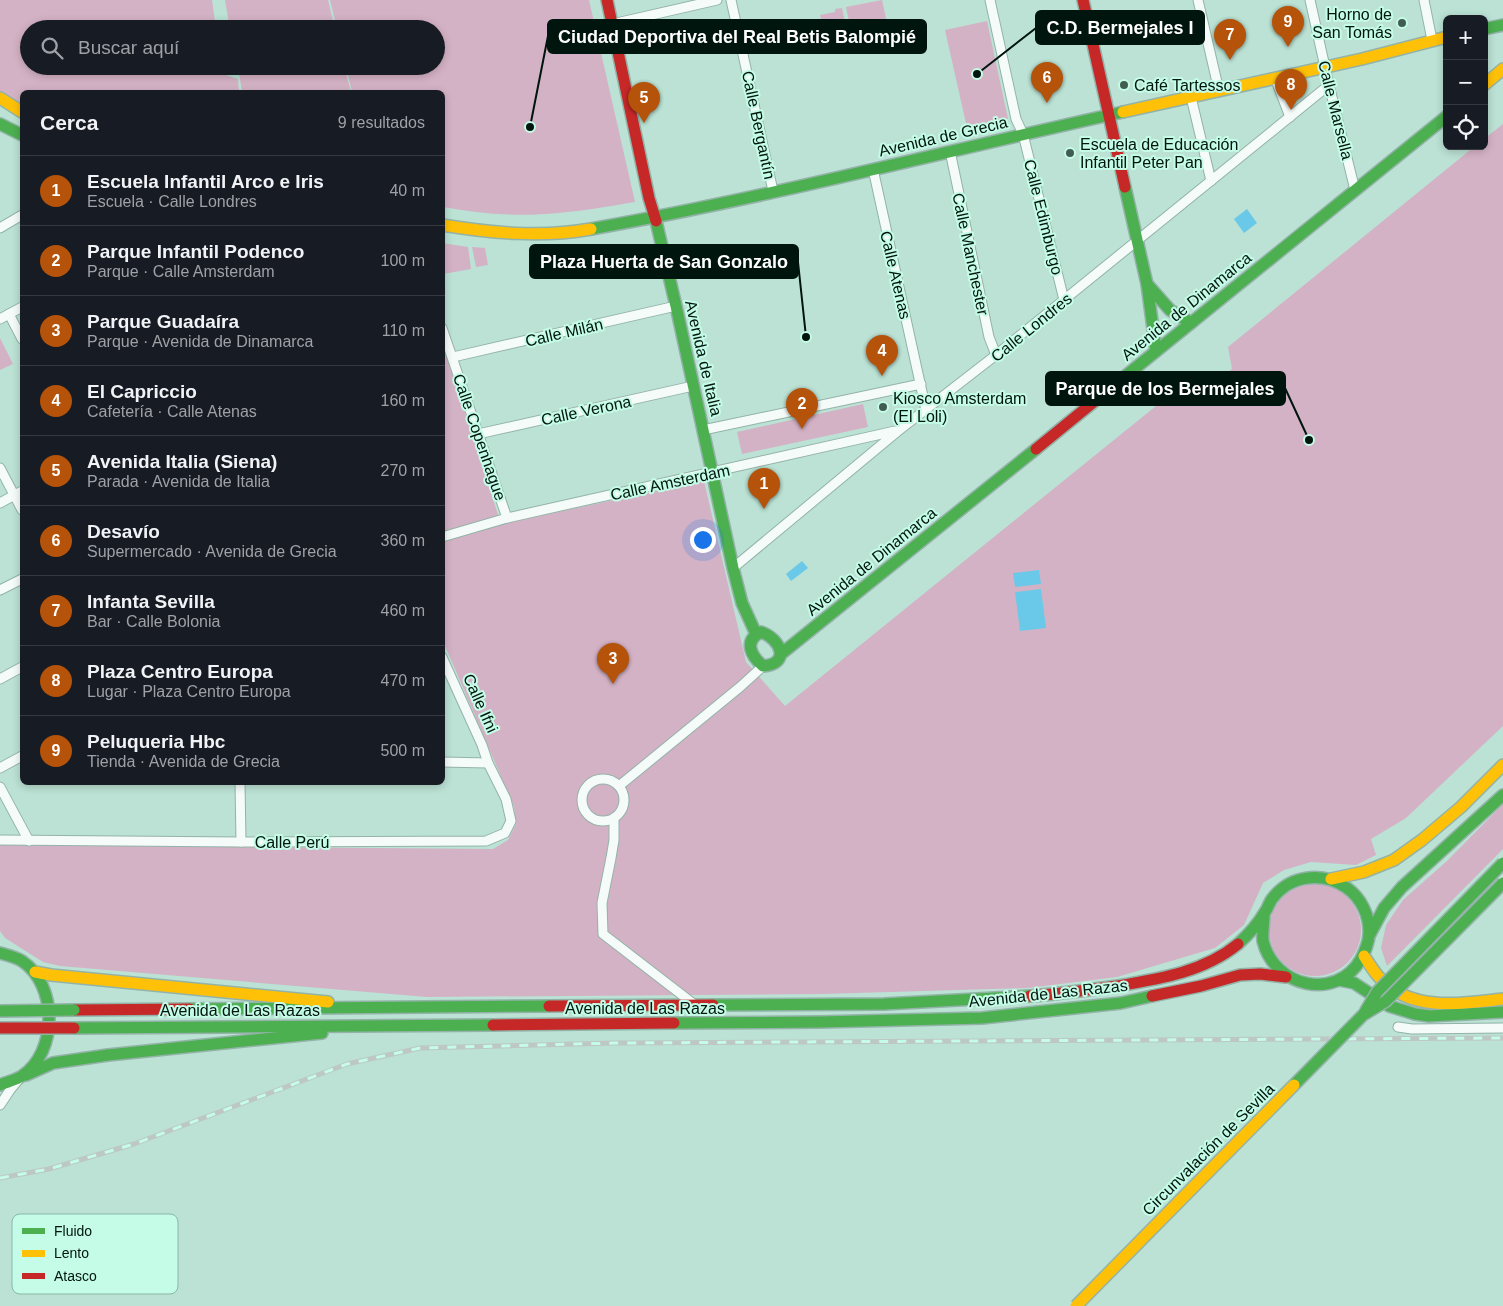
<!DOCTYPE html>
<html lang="es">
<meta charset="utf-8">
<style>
body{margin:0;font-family:Arial,sans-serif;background:#20242c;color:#f1f3f6}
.controls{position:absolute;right:15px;top:15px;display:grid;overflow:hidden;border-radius:8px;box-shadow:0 2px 8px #0003}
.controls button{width:45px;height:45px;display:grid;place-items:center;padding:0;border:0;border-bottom:1px solid #363941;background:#171b24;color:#f1f3f6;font:25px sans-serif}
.you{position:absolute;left:702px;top:539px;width:18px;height:18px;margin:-12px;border:4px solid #fff;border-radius:50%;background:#1a73e8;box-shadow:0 0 0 8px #1a73e833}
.badge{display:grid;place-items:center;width:32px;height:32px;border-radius:50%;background:#b45309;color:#fff;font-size:16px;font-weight:700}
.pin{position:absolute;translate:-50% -41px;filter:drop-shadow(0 1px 2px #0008)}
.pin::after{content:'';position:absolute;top:26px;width:18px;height:15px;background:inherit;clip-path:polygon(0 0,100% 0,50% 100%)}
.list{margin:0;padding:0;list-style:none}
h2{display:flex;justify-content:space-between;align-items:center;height:65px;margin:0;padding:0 20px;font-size:21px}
h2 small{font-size:16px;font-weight:400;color:#9ea1a6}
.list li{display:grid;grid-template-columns:32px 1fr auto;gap:15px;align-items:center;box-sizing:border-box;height:70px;padding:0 20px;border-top:1px solid #363941}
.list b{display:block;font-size:19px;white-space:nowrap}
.list p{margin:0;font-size:16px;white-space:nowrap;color:#9ea1a6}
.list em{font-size:16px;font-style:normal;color:#9ea1a6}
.icon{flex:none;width:28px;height:28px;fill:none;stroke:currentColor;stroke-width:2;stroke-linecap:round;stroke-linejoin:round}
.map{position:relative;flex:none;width:1503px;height:1306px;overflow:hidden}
.search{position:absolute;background:#171b24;box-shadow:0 2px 8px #0003;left:20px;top:20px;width:425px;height:55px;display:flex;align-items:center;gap:12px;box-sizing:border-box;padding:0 18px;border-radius:28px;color:#9ea1a6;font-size:19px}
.panel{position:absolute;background:#171b24;box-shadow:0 2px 8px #0003;left:20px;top:90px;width:425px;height:695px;border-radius:8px}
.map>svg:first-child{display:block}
.green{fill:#d4b2c5}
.water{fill:#6ac9e8}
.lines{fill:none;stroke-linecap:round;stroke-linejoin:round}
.street-casing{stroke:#93b3a8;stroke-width:11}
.fast-casing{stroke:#93b3a8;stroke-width:14}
.slow-casing{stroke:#93b3a8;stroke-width:14}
.jam-casing{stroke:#93b3a8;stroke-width:14}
.street{stroke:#f5fbf9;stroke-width:9}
.fast{stroke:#4caf50;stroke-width:11}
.slow{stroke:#ffc107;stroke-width:11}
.jam{stroke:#c62828;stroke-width:11}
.rail-casing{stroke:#bdc8c4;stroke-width:5}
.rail{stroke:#c4fce7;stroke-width:3;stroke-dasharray:9;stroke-linecap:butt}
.fast-bridge-casing{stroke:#93b3a8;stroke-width:14;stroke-linecap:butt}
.slow-bridge-casing{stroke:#93b3a8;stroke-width:14;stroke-linecap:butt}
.jam-bridge-casing{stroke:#93b3a8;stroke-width:14;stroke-linecap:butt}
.fast-bridge{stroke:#4caf50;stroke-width:11}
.slow-bridge{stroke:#ffc107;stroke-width:11}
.jam-bridge{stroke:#c62828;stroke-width:11}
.poi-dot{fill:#415d53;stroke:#c4fce7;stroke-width:2}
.labels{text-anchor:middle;stroke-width:4;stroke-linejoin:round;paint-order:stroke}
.poi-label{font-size:16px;fill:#00150d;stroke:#c4fce7;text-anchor:start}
.street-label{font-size:16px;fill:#00150d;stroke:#c4fce7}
.key{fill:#c4fce7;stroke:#89b7a6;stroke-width:1}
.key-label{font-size:14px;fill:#00150d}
.leader{fill:none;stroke:#00150d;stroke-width:2}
.callout-dot{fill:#00150d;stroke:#c4fce7;stroke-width:2}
.callout{fill:#00150d;stroke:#00150d;stroke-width:2}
.callout-label{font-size:18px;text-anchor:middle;font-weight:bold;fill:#fff}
</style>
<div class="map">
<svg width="1503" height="1306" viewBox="0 0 1503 1306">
<rect width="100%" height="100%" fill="#bbe2d4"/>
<g class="green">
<path d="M 0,0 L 212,0 L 216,29 L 29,29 L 29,66 L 222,66 L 223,74 L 238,79 L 239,92 L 22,92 L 22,106 L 0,92 Z"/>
<path d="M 225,0 L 328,0 L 335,29 L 230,29 Z"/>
<path d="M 330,0 L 589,0 L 635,202 C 610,206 584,211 558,213 C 520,217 480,214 443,207 L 442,92 L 352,92 L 346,66 L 436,66 L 436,29 L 337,29 Z"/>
<path d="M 882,0 L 887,23 L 851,31 L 846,7 Z"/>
<path d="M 842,8 L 847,32 L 825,36 L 820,15 L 835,12 L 835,9 Z"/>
<path d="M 987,21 L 1008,119 L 967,128 L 945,30 Z"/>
<path d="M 238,66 L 344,66 L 351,92 L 242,92 Z"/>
<path d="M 1503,124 L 1503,726 L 1406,818 L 1371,839 L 1376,855 L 1356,865 L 1311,862 L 1284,870 L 1263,883 L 1244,925 L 1215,948 L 1117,977 L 1028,988 L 822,994 L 427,997 L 60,966 L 43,962 L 5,938 L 0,931 L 0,845 L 493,849 L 508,840 L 516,824 L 514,807 L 443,641 L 443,345 L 501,524 L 704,481 L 746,662 L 785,706 L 1177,389 L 1197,397 L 1232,369 L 1228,347 L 1475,146 L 1484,146 L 1484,139 Z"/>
<path d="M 442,243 L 468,247 L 471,269 L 443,274 Z"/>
<path d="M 472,247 L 485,248 L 488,265 L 476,267 Z"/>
<path d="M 0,338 L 13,364 L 0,370 Z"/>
<path d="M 863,404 L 868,427 L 742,454 L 737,432 Z"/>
<path d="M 1503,804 L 1503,849 L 1387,966 L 1381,948 L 1386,925 L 1403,900 L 1447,861 Z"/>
<circle cx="1315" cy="930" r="46"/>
</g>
<g class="water">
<path d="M 1247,209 L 1257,223 L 1244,233 L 1234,219 Z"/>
<path d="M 802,561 L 808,568 L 791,581 L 786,574 Z"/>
<path d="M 1039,570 L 1041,584 L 1015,587 L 1013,573 Z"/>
<path d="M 1041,589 L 1046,628 L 1020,631 L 1015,592 Z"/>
</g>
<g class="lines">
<g class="street-casing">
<g id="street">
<path d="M 731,0 L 773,191"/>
<path d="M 990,0 L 1016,119 L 1023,134 L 1064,300"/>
<path d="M 1198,0 L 1219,91"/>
<path d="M 1310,0 L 1329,85 L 1355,190"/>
<path d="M 1424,0 L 1432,40"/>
<path d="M 612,24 L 717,0"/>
<path d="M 1275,78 L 1290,117"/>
<path d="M 1191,97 L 1211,181"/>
<path d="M 950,151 L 989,337 L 996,355"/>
<path d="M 873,169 L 926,410"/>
<path d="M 0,228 L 22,215"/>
<path d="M 9,314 L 22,339"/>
<path d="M 0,319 L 22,307"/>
<path d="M 442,328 L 507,518"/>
<path d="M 453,357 L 676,306"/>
<path d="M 703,430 L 921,384"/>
<path d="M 478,434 L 693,386"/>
<path d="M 0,468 L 22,510"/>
<path d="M 0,503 L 22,491"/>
<path d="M 442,537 L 507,518 L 895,431"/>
<path d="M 733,568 L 898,431 L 996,355 L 1329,85"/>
<path d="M 0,590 L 22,579"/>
<path d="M 0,679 L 22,667"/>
<path d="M 442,762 L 488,763"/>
<path d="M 0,768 L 22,756"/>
<circle cx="603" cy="800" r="21"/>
<path d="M 240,782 L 241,842"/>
<path d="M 619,786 L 740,687 L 763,666"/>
<path d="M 0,787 L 29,841"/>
<path d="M 614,818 L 614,840 L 611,858 L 602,903 L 603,934 L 695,1005"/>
<path d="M 0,840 L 241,842 L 486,841 L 505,833 L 511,821 L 506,799 L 488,763 L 482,745 L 442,657"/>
<path d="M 1398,1027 L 1412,1029 L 1503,1028"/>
<path d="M 0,1105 L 10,1090 L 19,1079"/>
</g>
</g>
<g class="fast-casing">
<g id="fast">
<path d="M 1484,29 L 1503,25"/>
<path d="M 0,124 L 22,135"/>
<path d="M 1125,187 L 1147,284 L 1156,351"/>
<path d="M 656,221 L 676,306 L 733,568 L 742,603 L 756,634"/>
<path d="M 591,229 C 770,197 946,151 1123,112"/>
<path d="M 1147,284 L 1170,310 L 1191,323"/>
<path d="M 1123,378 L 1447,116"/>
<path d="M 761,632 C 781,639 791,664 763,666 C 751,656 743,641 761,632 Z"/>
<path d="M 781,654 L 1036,449"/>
<path d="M 1369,936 L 1384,908 L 1402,887 L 1503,795"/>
<path d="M 1238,944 C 1248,935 1258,924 1265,912 C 1268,908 1269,903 1272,899 C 1290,875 1322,871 1347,888 C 1361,898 1370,916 1369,934 C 1369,943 1365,951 1361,959 C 1336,1002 1274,987 1263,941 C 1262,933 1264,922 1264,914"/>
<path d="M 0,953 C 7,955 16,957 22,961 C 58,985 58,1052 22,1076 C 16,1080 7,1082 0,1085"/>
<path d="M 1339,980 L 1354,983 L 1389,1006 L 1415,1014 L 1429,1016 L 1503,1012"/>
<path d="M 713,1005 L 884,1004 L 1030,996"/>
<path d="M 190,1009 L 549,1006"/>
<path d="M 674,1023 L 820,1022 L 982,1018 L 1121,1003 L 1152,996"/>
<path d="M 74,1028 L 493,1025"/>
<path d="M 26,1075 L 53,1063 L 108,1055 L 322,1033"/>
</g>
</g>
<g class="slow-casing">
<g id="slow">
<path d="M 1484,85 L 1503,69"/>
<path d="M 0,98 L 22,112"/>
<path d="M 1123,112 L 1362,59 L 1447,37"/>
<path d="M 442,225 C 492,233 541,238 591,229"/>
<path d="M 1331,879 L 1364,872 L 1394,860 L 1422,840 L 1461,807 L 1503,765"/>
<path d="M 1364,956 C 1372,968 1379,980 1391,988 C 1423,1011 1467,1003 1503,999"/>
<path d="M 35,972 L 51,975 L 328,1002"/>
</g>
</g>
<g class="jam-casing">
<g id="jam">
<path d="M 607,0 L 649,198 L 656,221"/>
<path d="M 1083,0 L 1125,187"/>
<path d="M 1036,449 L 1123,378"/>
<path d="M 1030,996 C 1059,994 1088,990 1117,986 C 1159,979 1204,972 1238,944"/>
<path d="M 1152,996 L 1201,986 L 1240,975 L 1260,974 L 1286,977"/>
<path d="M 549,1006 L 713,1005"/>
<path d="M 74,1010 L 190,1009"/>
<path d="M 493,1025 L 674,1023"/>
</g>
</g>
<use href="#street" class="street"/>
<use href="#fast" class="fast"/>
<use href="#slow" class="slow"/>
<use href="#jam" class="jam"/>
<g class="rail-casing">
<path id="rail" d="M 0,1178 L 49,1169 L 134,1144 L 347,1064 L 420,1048 L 615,1043 L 1503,1038"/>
</g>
<use href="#rail" class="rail"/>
<g class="fast-bridge-casing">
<g id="fast-bridge">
<path d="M 0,1011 L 74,1010"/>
<path d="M 1365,1012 L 1377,992 L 1503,863"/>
<path d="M 1294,1085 L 1363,1015 L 1386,1001 L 1503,883"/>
</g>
</g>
<g class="slow-bridge-casing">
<path id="slow-bridge" d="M 1076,1306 L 1294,1085"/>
</g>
<g class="jam-bridge-casing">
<path id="jam-bridge" d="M 0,1028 L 74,1028"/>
</g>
<use href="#fast-bridge" class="fast-bridge"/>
<use href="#slow-bridge" class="slow-bridge"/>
<use href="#jam-bridge" class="jam-bridge"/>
</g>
<g class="poi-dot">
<circle cx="1402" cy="23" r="5"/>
<circle cx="1124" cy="85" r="5"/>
<circle cx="1070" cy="153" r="5"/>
<circle cx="883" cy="407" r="5"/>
</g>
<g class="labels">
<g class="poi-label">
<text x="1392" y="20" text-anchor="end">Horno de<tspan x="1392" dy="18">San Tomás</tspan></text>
<text x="1134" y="91">Café Tartessos</text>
<text x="1080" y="150">Escuela de Educación<tspan x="1080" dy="18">Infantil Peter Pan</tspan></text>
<text x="893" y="404">Kiosco Amsterdam<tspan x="893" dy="18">(El Loli)</tspan></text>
</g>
<g class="street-label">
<text transform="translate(1336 110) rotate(76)" y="6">Calle Marsella</text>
<text transform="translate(759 125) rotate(78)" y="6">Calle Bergantín</text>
<text transform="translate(943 136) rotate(-13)" y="6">Avenida de Grecia</text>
<text transform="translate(1044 217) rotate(76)" y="6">Calle Edimburgo</text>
<text transform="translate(971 254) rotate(78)" y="6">Calle Manchester</text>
<text transform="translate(896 275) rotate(77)" y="6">Calle Atenas</text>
<text transform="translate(1186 306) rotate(-39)" y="6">Avenida de Dinamarca</text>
<text transform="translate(1031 327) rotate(-39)" y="6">Calle Londres</text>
<text transform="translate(564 332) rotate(-13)" y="6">Calle Milán</text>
<text transform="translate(704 358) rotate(77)" y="6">Avenida de Italia</text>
<text transform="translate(586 410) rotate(-12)" y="6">Calle Verona</text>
<text transform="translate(480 437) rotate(71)" y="6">Calle Copenhague</text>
<text transform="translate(670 482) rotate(-12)" y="6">Calle Amsterdam</text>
<text transform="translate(871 561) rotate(-39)" y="6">Avenida de Dinamarca</text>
<text transform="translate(481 703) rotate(66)" y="6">Calle Ifni</text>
<text x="292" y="848">Calle Perú</text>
<text transform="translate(1048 993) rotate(-6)" y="6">Avenida de Las Razas</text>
<text x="645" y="1014">Avenida de Las Razas</text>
<text x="240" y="1016">Avenida de Las Razas</text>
<text transform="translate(1208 1149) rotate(-45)" y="6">Circunvalación de Sevilla</text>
</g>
</g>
<rect x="12" y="1214" width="166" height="80" rx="8" class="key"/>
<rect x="22" y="1228" width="23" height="6" fill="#4caf50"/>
<rect x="22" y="1250" width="23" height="7" fill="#ffc107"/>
<rect x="22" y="1273" width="23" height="6" fill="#c62828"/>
<g class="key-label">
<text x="54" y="1236">Fluido</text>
<text x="54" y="1258">Lento</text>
<text x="54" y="1281">Atasco</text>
</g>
<path class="leader" d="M977 74L1036 28M530 127L548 36M806 337L798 262M1309 440L1285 388"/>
<g class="callout-dot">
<circle cx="977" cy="74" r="5"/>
<circle cx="530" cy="127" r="5"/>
<circle cx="806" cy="337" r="5"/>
<circle cx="1309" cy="440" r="5"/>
</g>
<g class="callout">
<rect x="1036" y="11" width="168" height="33" rx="5"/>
<rect x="548" y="20" width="378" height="33" rx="5"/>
<rect x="530" y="245" width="268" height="33" rx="5"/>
<rect x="1046" y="372" width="239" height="33" rx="5"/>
</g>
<g class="callout-label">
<text x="1120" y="34">C.D. Bermejales I</text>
<text x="737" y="43">Ciudad Deportiva del Real Betis Balompié</text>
<text x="664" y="268">Plaza Huerta de San Gonzalo</text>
<text x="1165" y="395">Parque de los Bermejales</text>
</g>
</svg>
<div class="controls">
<button>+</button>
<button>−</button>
<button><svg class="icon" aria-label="locate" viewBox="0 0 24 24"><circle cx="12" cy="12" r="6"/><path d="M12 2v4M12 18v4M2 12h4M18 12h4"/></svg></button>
</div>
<div class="you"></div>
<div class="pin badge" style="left:764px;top:509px">1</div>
<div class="pin badge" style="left:802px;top:429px">2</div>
<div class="pin badge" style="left:613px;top:684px">3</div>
<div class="pin badge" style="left:882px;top:376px">4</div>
<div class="pin badge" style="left:644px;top:123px">5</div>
<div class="pin badge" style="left:1047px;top:103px">6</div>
<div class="pin badge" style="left:1230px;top:60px">7</div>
<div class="pin badge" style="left:1291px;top:110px">8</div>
<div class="pin badge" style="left:1288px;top:47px">9</div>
<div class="search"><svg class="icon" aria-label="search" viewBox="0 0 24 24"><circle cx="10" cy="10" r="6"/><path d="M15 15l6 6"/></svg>Buscar aquí</div>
<section class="panel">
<h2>Cerca<small>9 resultados</small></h2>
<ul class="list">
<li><span class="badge">1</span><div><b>Escuela Infantil Arco e Iris</b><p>Escuela · Calle Londres</p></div><em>40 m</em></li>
<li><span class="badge">2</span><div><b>Parque Infantil Podenco</b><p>Parque · Calle Amsterdam</p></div><em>100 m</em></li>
<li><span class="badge">3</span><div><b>Parque Guadaíra</b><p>Parque · Avenida de Dinamarca</p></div><em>110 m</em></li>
<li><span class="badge">4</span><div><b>El Capriccio</b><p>Cafetería · Calle Atenas</p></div><em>160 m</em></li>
<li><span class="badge">5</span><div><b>Avenida Italia (Siena)</b><p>Parada · Avenida de Italia</p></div><em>270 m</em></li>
<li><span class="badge">6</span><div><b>Desavío</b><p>Supermercado · Avenida de Grecia</p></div><em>360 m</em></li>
<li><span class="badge">7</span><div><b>Infanta Sevilla</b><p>Bar · Calle Bolonia</p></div><em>460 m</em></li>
<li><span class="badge">8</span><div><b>Plaza Centro Europa</b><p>Lugar · Plaza Centro Europa</p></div><em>470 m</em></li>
<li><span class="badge">9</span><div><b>Peluqueria Hbc</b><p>Tienda · Avenida de Grecia</p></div><em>500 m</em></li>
</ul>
</section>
</div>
